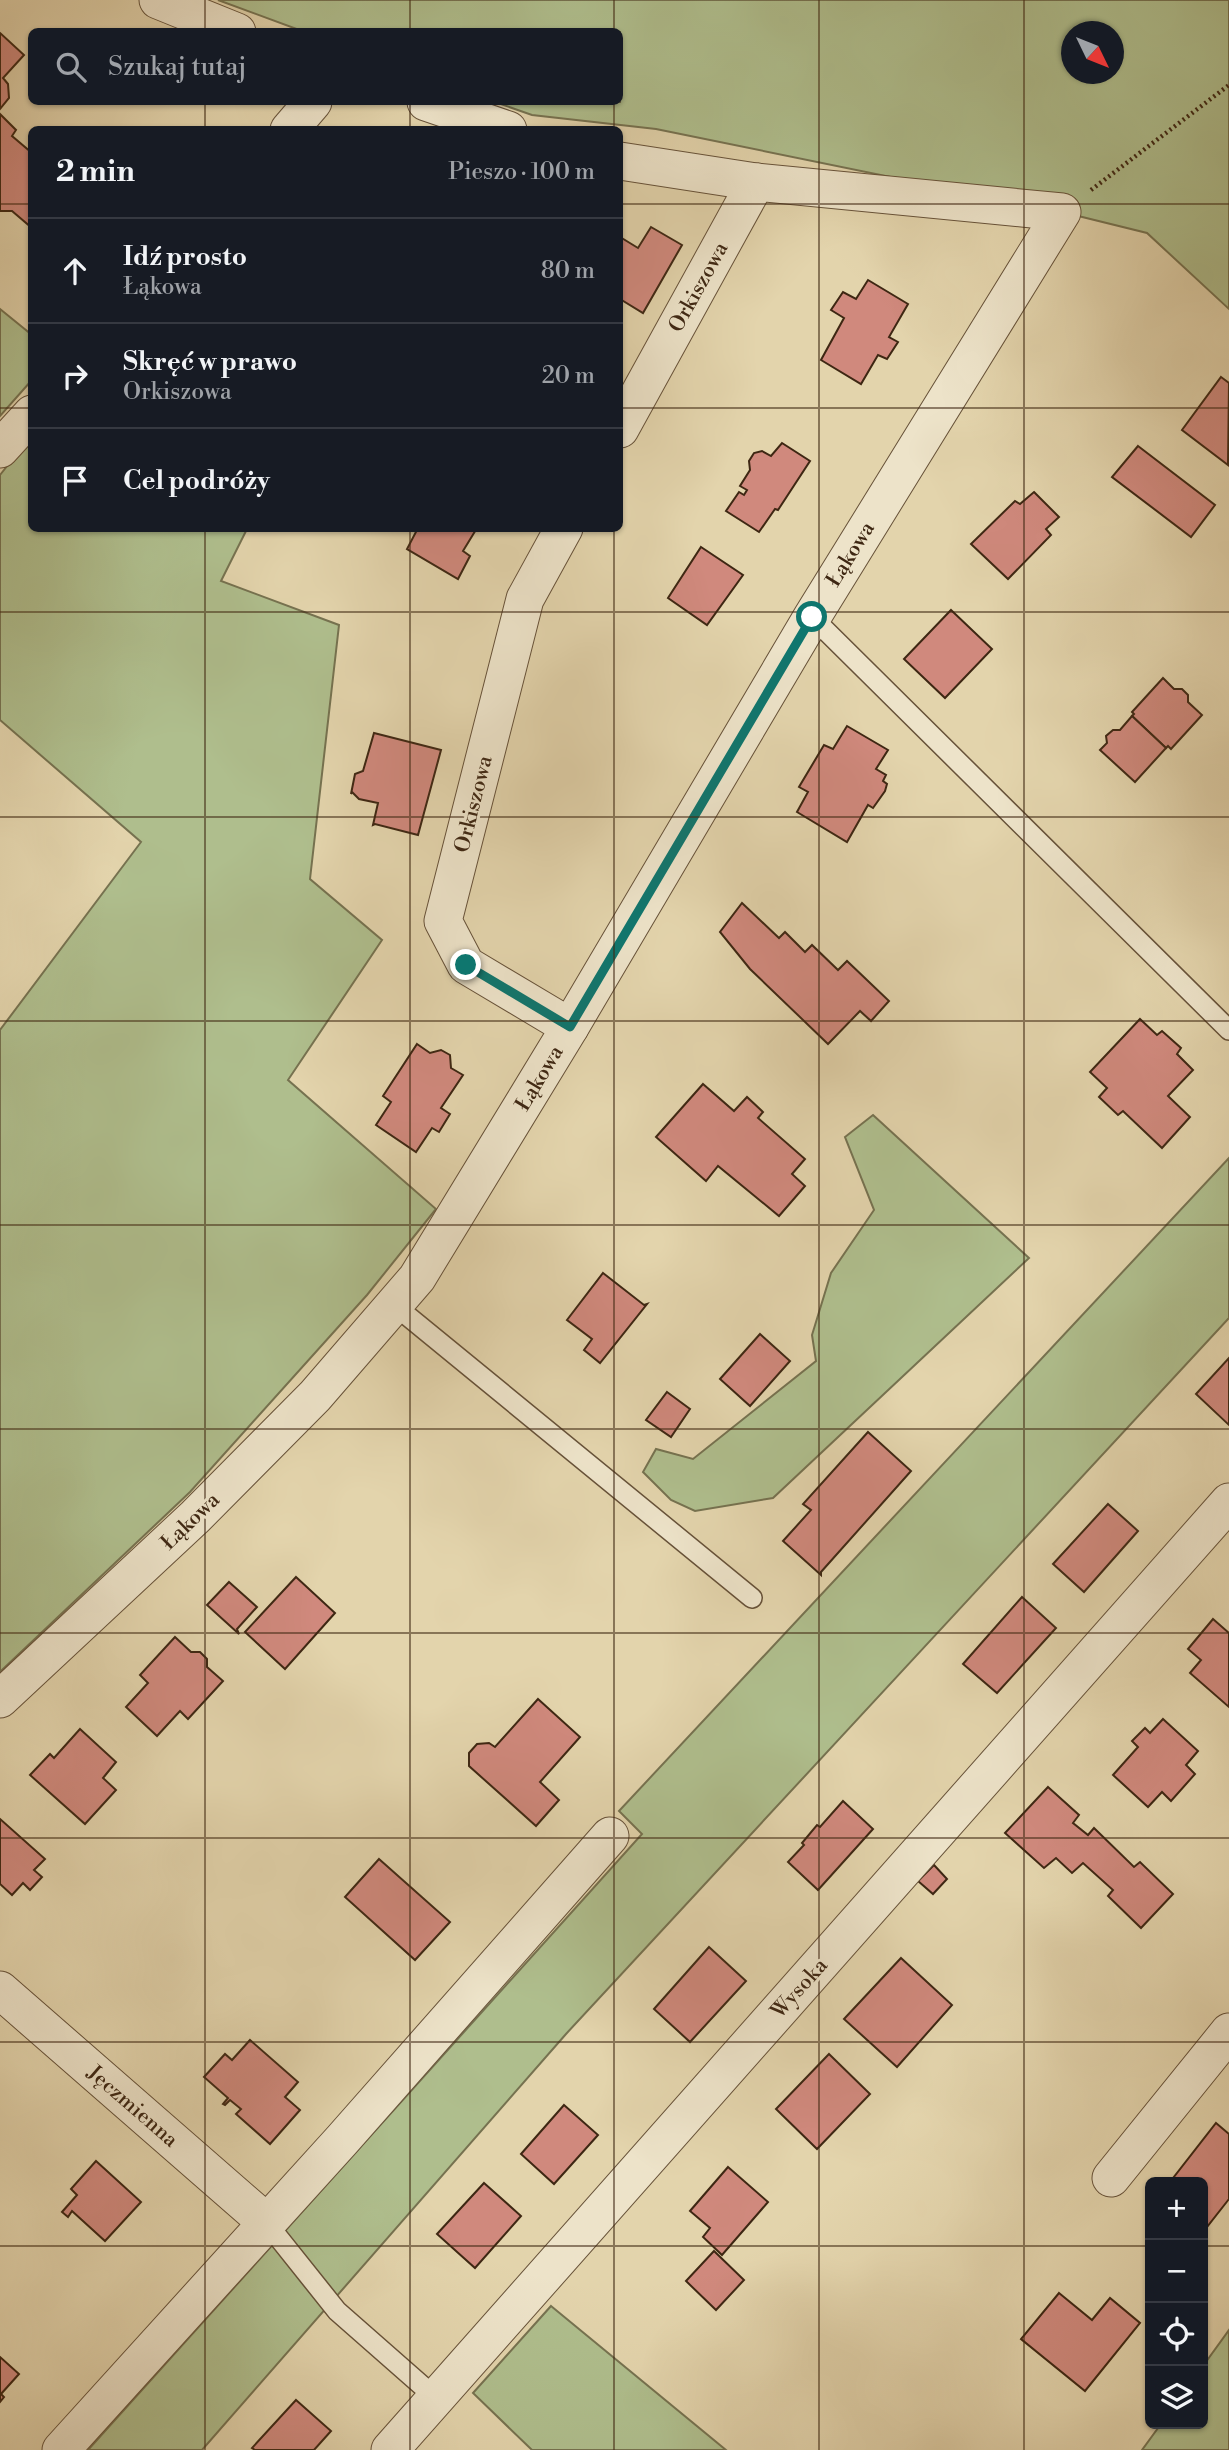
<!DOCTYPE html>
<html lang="pl">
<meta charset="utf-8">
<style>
body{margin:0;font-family:"Libre Bodoni",serif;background:#242831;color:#f1f3f6}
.controls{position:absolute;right:21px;bottom:21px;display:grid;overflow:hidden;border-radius:10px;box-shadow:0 2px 5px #0004}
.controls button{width:63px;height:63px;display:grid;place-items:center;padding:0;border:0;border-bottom:2px solid #363941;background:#171b24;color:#f1f3f6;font:35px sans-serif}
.compass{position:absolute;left:1061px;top:21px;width:63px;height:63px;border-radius:50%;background:#171b24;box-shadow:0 2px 5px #0004;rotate:133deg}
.stop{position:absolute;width:21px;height:21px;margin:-16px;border:5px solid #0f766e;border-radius:50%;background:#fff}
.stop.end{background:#0f766e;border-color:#fff;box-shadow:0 2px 7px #0008}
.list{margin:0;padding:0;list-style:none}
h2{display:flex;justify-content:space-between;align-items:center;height:91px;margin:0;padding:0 28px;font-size:30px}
h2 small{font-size:23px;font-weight:400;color:#9ea1a6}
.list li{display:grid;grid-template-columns:46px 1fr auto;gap:21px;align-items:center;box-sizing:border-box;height:105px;padding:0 28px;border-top:2px solid #363941}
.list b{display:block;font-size:26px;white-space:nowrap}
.list p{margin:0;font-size:23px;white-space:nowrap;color:#9ea1a6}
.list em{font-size:23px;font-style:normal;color:#9ea1a6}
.icon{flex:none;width:38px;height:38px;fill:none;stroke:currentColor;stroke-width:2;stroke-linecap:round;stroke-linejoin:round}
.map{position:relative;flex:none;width:1229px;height:2450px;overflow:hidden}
.search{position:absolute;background:#171b24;box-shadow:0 2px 5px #0004;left:28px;top:28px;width:595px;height:77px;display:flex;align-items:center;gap:18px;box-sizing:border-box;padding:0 24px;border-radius:10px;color:#9ea1a6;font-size:26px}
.panel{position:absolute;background:#171b24;box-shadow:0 2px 5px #0004;left:28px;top:126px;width:595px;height:406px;border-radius:10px}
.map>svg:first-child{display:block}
.green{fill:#afbe8d;stroke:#767250;stroke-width:2;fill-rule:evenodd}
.building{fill:#d0897d;stroke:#3e2713;stroke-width:2}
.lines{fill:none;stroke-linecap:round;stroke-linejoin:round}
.lane-casing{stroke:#675239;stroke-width:22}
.street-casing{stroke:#675239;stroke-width:39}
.path{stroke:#3e2713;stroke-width:4.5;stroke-dasharray:2 3.5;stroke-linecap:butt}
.lane{stroke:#ede3c9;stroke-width:19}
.street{stroke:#ede3c9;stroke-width:37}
.route{stroke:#0f766e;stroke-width:9}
.grid{fill:none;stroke:#3e2713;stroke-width:2;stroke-opacity:0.55}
.labels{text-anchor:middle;stroke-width:6;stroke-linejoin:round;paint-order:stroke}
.street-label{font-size:21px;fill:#3e2713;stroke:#ede3c9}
</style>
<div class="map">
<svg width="1229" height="2450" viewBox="0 0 1229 2450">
<rect width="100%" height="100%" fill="#e3d4ac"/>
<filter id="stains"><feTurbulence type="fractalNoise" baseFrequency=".00286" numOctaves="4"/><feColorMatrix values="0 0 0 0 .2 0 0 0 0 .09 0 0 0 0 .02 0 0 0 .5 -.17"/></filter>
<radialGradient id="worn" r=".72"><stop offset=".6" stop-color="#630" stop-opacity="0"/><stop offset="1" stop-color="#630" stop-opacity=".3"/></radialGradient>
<g class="green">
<path d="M 218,0 L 1229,0 L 1229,309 L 1147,233 L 1062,212 L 656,129 L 532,115 L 495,102 L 620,102 L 620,32 L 302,31 ZM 1072,32 L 1114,32 L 1114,74 L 1072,74 Z"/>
<path d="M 0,309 L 32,335 L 31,381 L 0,416 Z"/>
<path d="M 31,436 L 32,528 L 247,529 L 221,581 L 339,625 L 310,879 L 382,940 L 288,1080 L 436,1209 L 367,1295 L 190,1492 L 0,1672 L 0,1030 L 141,842 L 0,720 L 0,475 Z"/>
<path d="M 873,1115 L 1029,1258 L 773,1498 L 695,1511 L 671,1500 L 643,1472 L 656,1449 L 693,1459 L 816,1361 L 812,1335 L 831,1273 L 874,1210 L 845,1137 Z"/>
<path d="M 1229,1158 L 1229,1318 L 566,2034 L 202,2450 L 88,2450 L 642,1834 L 619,1811 Z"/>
<path d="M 551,2306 L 726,2450 L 532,2450 L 473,2393 Z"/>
<path d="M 1229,2330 L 1229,2450 L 1142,2450 L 1161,2424 L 1203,2424 L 1203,2366 Z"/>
</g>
<g class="building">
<path d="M 0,33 L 24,55 L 3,78 L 8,84 L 9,98 L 0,109 Z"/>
<path d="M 0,114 L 16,130 L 12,136 L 32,153 L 32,228 L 12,211 L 0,211 Z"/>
<path d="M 651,227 L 682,245 L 643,313 L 620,299 L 620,237 L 638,248 Z"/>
<path d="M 868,280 L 908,304 L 889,337 L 898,342 L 887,359 L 878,355 L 861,384 L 821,360 L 844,318 L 831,310 L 843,292 L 856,299 Z"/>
<path d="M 1221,377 L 1229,383 L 1228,465 L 1182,430 Z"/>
<path d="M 782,443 L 810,461 L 778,510 L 775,509 L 759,532 L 726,511 L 739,492 L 744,495 L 747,490 L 740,486 L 750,470 L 749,461 L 754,453 L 762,451 L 771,456 Z"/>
<path d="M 1138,446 L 1215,505 L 1191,537 L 1112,477 Z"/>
<path d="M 1034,492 L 1059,517 L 1046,529 L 1051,535 L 1008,579 L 971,544 L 1015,501 L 1020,504 Z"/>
<path d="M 418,528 L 477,528 L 463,551 L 470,556 L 458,579 L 407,549 Z"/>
<path d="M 701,547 L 743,575 L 707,625 L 668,598 Z"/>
<path d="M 951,610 L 992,649 L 945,698 L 904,659 Z"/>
<path d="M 1163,678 L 1174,689 L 1182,689 L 1188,695 L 1188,702 L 1202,715 L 1171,749 L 1168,746 L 1166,748 L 1132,716 L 1134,714 L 1132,712 Z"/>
<path d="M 1132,716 L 1166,748 L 1135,782 L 1100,750 L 1107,743 L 1106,736 L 1113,730 L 1120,730 Z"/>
<path d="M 847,726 L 888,750 L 876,769 L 886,775 L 883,781 L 887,784 L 885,791 L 873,808 L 868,805 L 847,842 L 797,812 L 808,792 L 799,787 L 824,745 L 833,749 Z"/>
<path d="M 374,733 L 441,750 L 418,835 L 375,824 L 373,825 L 378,803 L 359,799 L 352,792 L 351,794 L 355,774 L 363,771 Z"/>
<path d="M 742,903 L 779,938 L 785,932 L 805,952 L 812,945 L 838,970 L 847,961 L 889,1001 L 871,1021 L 860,1011 L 828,1044 L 750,969 L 720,932 Z"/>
<path d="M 1140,1019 L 1157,1035 L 1162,1031 L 1181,1048 L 1177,1054 L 1193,1070 L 1168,1096 L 1190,1117 L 1162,1148 L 1123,1111 L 1118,1115 L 1099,1097 L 1107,1088 L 1090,1072 Z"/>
<path d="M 417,1044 L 430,1053 L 441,1050 L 450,1055 L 451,1068 L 463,1075 L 441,1108 L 450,1114 L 439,1132 L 432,1128 L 416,1152 L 376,1125 L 391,1102 L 383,1096 Z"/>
<path d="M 703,1084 L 734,1111 L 747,1097 L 763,1112 L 758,1118 L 805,1159 L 792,1174 L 805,1186 L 779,1216 L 718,1166 L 706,1181 L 656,1137 Z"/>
<path d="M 603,1273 L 644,1305 L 647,1304 L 600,1363 L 584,1350 L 592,1339 L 567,1320 Z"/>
<path d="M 760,1334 L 790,1361 L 750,1406 L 720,1379 Z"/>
<path d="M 1229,1358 L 1229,1425 L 1196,1394 Z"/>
<path d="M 667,1392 L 690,1409 L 671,1437 L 646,1420 Z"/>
<path d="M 868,1432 L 911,1471 L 821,1572 L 821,1575 L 783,1541 L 811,1510 L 803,1504 Z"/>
<path d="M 1108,1504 L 1138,1531 L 1084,1592 L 1053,1564 Z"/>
<path d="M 296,1577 L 335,1613 L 285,1669 L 245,1632 Z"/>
<path d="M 229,1582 L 257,1607 L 237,1629 L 239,1634 L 207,1605 Z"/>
<path d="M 1022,1597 L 1056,1628 L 997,1693 L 963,1664 Z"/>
<path d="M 1213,1619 L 1229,1633 L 1229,1707 L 1190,1673 L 1201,1660 L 1188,1649 Z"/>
<path d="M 175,1637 L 191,1652 L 200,1652 L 207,1659 L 207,1667 L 223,1681 L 188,1719 L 180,1711 L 157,1736 L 126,1707 L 148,1683 L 140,1675 Z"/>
<path d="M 538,1699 L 580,1737 L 540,1782 L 559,1800 L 536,1826 L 469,1766 L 469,1753 L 477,1744 L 489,1743 L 495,1747 Z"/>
<path d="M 1163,1719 L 1198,1751 L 1186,1765 L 1195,1774 L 1171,1801 L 1162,1792 L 1148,1807 L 1113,1775 L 1138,1747 L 1132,1741 L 1145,1728 L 1150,1733 Z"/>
<path d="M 80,1729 L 116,1762 L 103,1778 L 116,1790 L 85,1824 L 30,1775 L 50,1754 L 54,1758 Z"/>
<path d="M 1048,1787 L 1079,1815 L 1073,1823 L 1088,1835 L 1094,1828 L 1134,1867 L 1140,1862 L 1173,1894 L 1141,1928 L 1108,1896 L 1113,1890 L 1083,1863 L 1072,1873 L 1056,1858 L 1044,1868 L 1005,1833 Z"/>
<path d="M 843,1801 L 873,1829 L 818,1890 L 788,1862 L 804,1845 L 802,1843 L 817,1825 L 820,1827 Z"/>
<path d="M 0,1819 L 45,1859 L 34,1870 L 42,1877 L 30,1890 L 23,1883 L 12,1895 L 0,1884 Z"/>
<path d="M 379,1859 L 450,1922 L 415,1960 L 345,1897 Z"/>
<path d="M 934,1865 L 947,1879 L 933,1894 L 918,1881 Z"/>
<path d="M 709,1947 L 746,1981 L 690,2042 L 654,2009 Z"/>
<path d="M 901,1958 L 952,2005 L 897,2067 L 844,2019 Z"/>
<path d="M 250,2040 L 298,2082 L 285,2097 L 300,2110 L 270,2144 L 236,2114 L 241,2109 L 230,2100 L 225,2105 L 223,2104 L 228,2098 L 204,2077 L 225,2054 L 232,2060 Z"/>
<path d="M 829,2054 L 870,2094 L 817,2149 L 776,2109 Z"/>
<path d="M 564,2105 L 598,2135 L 554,2184 L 521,2154 Z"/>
<path d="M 1216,2123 L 1229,2134 L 1229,2199 L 1203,2232 L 1203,2182 L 1170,2182 Z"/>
<path d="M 96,2161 L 141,2202 L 105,2241 L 72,2211 L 68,2217 L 62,2212 L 77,2195 L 71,2189 Z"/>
<path d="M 728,2167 L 768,2202 L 722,2255 L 703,2237 L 710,2228 L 690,2211 Z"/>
<path d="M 484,2183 L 521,2216 L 475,2268 L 437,2234 Z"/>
<path d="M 714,2251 L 744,2280 L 716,2310 L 686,2281 Z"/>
<path d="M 1059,2293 L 1092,2320 L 1110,2298 L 1140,2323 L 1085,2391 L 1021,2339 Z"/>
<path d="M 0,2357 L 19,2374 L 1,2394 L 4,2397 L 0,2402 Z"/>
<path d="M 296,2400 L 331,2431 L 314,2450 L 255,2450 L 252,2448 Z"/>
</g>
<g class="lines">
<g class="lane-casing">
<g id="lane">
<path d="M 812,617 L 1229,1030"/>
<path d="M 393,1304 L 752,1598"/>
<path d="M 266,2222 L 337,2311 L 436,2398"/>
</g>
</g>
<g class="street-casing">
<g id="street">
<path d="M 158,0 L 237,32"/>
<path d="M 426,102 L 508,130"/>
<path d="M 289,130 L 313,102"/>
<path d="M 620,429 L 756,182"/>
<path d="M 0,449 L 32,414"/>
<path d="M 564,528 L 525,599 L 443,921 L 466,965 L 570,1027"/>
<path d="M 0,1699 L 195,1517 L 315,1396 L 417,1278 L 570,1027 L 812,617 L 1062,212 L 756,182 L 620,161"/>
<path d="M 0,1990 L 266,2222"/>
<path d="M 1111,2178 L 1229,2032"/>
<path d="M 61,2450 L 342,2140 L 610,1836"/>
<path d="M 390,2450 L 1229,1502"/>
</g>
</g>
<path class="path" d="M 1091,190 L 1229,85"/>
<use href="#lane" class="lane"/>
<use href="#street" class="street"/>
</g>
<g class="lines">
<path class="route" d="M 466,965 L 570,1027 L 812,617"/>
</g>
<path class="grid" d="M 205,0 L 205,32M 410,0 L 410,32M 614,0 L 614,32M 819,0 L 819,2450M 1024,0 L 1024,2450M 205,102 L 205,130M 410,102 L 410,130M 614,102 L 614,130M 0,204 L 32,204M 620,204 L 1229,204M 0,408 L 32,408M 620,408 L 1229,408M 205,528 L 205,2450M 410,528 L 410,2450M 614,528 L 614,2450M 0,612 L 1229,612M 0,817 L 1229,817M 0,1021 L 1229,1021M 0,1225 L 1229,1225M 0,1429 L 1229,1429M 0,1633 L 1229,1633M 0,1838 L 1229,1838M 0,2042 L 1229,2042M 0,2246 L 1150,2246M 1203,2246 L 1229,2246"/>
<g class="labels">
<g class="street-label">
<text transform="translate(698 287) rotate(-61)" y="7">Orkiszowa</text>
<text transform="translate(850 554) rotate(-58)" y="7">Łąkowa</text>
<text transform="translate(473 804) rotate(-76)" y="7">Orkiszowa</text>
<text transform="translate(539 1078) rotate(-59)" y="7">Łąkowa</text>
<text transform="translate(190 1521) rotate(-44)" y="7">Łąkowa</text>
<text transform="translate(799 1988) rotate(-48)" y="7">Wysoka</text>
<text transform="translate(133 2106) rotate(41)" y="7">Jęczmienna</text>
</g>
</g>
<rect width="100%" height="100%" filter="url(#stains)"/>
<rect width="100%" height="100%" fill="url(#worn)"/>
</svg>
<div class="controls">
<button>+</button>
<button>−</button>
<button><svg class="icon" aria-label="locate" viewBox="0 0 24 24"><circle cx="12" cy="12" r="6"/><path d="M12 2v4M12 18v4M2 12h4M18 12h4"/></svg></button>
<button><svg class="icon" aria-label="layers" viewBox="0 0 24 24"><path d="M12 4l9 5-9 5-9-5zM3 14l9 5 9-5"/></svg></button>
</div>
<svg class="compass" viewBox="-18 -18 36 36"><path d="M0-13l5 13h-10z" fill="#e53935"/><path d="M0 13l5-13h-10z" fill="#9ea1a6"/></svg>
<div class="stop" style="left:812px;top:617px"></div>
<div class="stop end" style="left:466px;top:965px"></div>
<div class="search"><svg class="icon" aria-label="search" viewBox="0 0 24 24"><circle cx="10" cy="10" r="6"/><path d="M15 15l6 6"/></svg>Szukaj tutaj</div>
<section class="panel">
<h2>2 min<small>Pieszo · 100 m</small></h2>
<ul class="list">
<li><svg class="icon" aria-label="ahead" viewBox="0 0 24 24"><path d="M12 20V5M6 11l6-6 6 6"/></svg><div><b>Idź prosto</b><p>Łąkowa</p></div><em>80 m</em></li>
<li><svg class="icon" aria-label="right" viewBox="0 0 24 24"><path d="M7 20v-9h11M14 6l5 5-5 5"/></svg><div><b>Skręć w prawo</b><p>Orkiszowa</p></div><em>20 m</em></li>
<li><svg class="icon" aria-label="arrive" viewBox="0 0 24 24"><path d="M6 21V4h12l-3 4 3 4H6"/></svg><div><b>Cel podróży</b></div></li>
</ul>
</section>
</div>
